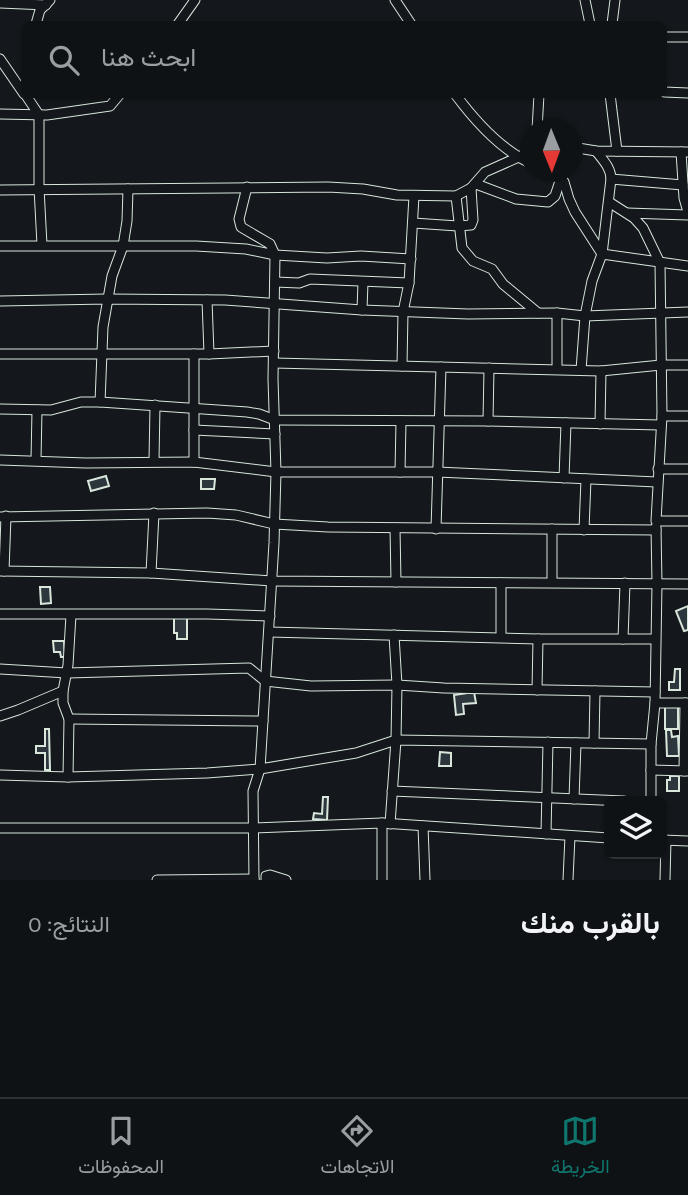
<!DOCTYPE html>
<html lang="ar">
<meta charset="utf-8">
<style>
body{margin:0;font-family:Karla,Vazirmatn,sans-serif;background:#181b1e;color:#f1f3f6;direction:rtl}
.controls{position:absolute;right:21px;bottom:21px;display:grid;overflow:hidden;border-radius:10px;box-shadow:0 2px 5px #0004}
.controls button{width:63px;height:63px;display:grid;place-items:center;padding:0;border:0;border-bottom:2px solid #2f3234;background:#0f1215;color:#f1f3f6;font:35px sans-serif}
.compass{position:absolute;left:520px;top:119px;width:63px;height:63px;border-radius:50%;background:#0f1215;box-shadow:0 2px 5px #0004;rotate:179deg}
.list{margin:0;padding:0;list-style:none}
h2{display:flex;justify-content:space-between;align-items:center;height:91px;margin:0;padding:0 28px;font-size:30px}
h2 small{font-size:23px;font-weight:400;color:#9b9ea0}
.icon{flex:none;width:38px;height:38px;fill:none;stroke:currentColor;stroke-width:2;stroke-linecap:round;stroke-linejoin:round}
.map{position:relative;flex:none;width:688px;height:880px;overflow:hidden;direction:ltr}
.search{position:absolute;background:#0f1215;box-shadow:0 2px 5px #0004;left:21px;right:21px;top:21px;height:77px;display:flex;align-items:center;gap:18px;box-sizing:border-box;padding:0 24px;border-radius:10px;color:#9b9ea0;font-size:26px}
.sheet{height:217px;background:#0f1215}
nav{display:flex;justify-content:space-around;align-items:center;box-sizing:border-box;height:98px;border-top:2px solid #2f3234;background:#0f1215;font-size:19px;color:#9b9ea0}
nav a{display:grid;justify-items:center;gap:4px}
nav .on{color:#0f766e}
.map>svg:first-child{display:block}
.building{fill:#2c363c;stroke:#d8e6dc;stroke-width:2}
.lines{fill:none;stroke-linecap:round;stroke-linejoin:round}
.minor-casing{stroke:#d8e6dc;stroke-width:11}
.minor{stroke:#14181c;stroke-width:9}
</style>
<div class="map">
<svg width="688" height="880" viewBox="0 0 688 880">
<rect width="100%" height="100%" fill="#14181c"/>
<g class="building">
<path d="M 106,476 L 109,486 L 91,491 L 88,481 Z"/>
<path d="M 201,479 L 215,479 L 214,489 L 201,489 Z"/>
<path d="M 40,587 L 50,587 L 51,603 L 41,604 Z"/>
<path d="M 688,606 L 688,630 L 684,631 L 676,611 Z"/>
<path d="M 174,616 L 187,616 L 187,639 L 177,639 L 177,633 L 174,633 Z"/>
<path d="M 53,641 L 64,641 L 65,657 L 61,657 L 60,652 L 54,652 Z"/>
<path d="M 675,669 L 680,669 L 680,690 L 669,690 L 669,682 L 674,682 Z"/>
<path d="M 474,692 L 476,703 L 463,704 L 464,714 L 456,715 L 454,695 Z"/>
<rect x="665" y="707" width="13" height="22"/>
<path d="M 45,729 L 49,729 L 50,770 L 45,770 L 45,753 L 36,753 L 36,746 L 45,746 Z"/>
<path d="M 666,730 L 671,730 L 672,737 L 678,736 L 679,756 L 667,756 Z"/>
<path d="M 440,752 L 451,753 L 451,766 L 439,766 Z"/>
<path d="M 670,776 L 679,776 L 679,791 L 667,791 L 667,780 L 670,780 Z"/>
<path d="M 323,797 L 328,797 L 327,820 L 313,819 L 314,813 L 322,814 Z"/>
</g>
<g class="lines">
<g class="minor-casing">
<g id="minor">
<path d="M 395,0 L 411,24"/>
<path d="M 585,0 L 590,24"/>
<path d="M 0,3 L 46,5"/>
<path d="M 36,24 L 40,10 L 50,0"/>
<path d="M 178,24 L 195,0"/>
<path d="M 612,24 L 615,0"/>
<path d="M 664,37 L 688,37"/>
<path d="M 0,59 L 24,94"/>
<path d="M 664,92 L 688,93"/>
<path d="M 25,94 L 39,115 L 39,188 L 42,245"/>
<path d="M 455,94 C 475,121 500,149 530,163"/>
<path d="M 610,94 L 617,151"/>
<path d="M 0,114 L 47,115 L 110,106 L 120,94"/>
<path d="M 537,130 L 539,94"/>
<path d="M 572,147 L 596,151 L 688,152"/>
<path d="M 681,152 L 684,198 L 688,212"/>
<path d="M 548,172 L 561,178 L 564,182 L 569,199 L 575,212 L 602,254 L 688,266"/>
<path d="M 611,179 L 683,185"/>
<path d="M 476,184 L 516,199 L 548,202 L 555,196 L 561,178"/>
<path d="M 247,187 L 239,219 L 241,227 L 270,244 L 275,255 L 273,379 L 276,472 L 274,543 L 260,769 L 253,791 L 254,880"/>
<path d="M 0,190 L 328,187 L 363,189 L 397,195 L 456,196 L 471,188 L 485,172 L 530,152"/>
<path d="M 456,196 L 462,248 L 473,261 L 492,269 L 503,284 L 538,313"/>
<path d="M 609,202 L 634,218 L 643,228 L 660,263 L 662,416 L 656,521 L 688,521"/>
<path d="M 627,213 L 688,215"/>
<path d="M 413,223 L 458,226 L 471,225 L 473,220 L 471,188"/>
<path d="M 0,246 L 196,246 L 246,249 L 275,255 L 327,258 L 361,256 L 411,259"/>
<path d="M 275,282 L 299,283 L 310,279 L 409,283"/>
<path d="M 207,300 L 209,354"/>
<path d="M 0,301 L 107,299 L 225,300 L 362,310 L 468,314 L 557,313 L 585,316 L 688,312"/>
<path d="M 362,310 L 363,282"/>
<path d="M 0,354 L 209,354 L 274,351"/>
<path d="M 274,363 L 601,371 L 661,365 L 688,365"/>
<path d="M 402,366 L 403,312 L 409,283 L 414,196"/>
<path d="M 557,369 L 557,313"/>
<path d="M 581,370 L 585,316 L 592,281 L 602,254 L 611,179 C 611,168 603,160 596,151"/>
<path d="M 100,402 L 103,327 L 112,276 L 123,246 L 127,221 L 128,189"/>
<path d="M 0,409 L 51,410 L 81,402 L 100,402 L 247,412 L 259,414 L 275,420 L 488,421 L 661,425"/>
<path d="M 662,416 L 688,416"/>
<path d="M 488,421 L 489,368"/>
<path d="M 600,424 L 601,371"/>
<path d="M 194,430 L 275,434"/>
<path d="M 0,460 L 86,463 L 194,462 L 276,472 L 437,472 L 657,482"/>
<path d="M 36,460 L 37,410"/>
<path d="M 154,461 L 155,405"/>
<path d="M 194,462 L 194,354"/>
<path d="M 658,469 L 688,469"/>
<path d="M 400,472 L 401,421"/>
<path d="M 564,478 L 566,423"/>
<path d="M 0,517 L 207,513 L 236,515 L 274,524 L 328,527 L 656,530"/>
<path d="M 395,528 L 396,582"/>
<path d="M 436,529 L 441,367"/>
<path d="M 584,530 L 586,479"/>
<path d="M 0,571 L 151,573 L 272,581 L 688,584"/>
<path d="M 4,571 L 6,516"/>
<path d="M 151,573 L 154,513"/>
<path d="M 552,582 L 552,529"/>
<path d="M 0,614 L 207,614 L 270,616"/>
<path d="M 269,632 L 538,639 L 655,639"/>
<path d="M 501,637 L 501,583"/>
<path d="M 623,639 L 625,583"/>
<path d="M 0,669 L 67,673 L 249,668 L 265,681 L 311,686 L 397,685 L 444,688 L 655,692"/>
<path d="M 537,690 L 538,639"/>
<path d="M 655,703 L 688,703"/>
<path d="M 0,716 L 18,710 L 63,691"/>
<path d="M 69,719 L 263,721"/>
<path d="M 594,743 L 595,691"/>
<path d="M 651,770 L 688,771"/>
<path d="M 684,771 L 685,703"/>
<path d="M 0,775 L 68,777 L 207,773 L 260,769 L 356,753 L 396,740 L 651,744"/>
<path d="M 68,777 L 69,719 L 63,703 L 63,691 L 68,665 L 71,615"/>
<path d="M 392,791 L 624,801"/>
<path d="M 574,799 L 576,743"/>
<path d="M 651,801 L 651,744 L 655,703 L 657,584 L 656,527"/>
<path d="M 382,823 L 609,838"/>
<path d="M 390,824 L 396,740 L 397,685 L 394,635"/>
<path d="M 423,826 L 425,880"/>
<path d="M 0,828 L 253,828 L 382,823 L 382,880"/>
<path d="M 546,834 L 548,742"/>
<path d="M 662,840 L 688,841"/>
<path d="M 157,880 L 254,879"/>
<path d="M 266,880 L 266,876 L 270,875 L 286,880"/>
<path d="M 568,880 L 570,836"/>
<path d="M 665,880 L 666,840"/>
</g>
</g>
<use href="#minor" class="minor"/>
</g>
</svg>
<div class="controls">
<button><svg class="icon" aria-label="layers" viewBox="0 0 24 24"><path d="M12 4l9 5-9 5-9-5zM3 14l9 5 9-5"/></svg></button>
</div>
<svg class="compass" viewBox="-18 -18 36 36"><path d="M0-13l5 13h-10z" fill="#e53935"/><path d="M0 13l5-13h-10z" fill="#9b9ea0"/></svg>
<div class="search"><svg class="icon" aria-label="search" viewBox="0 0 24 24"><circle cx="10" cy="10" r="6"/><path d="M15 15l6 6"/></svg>ابحث هنا</div>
</div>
<section class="sheet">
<h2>بالقرب منك<small>النتائج: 0</small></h2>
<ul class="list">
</ul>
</section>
<nav>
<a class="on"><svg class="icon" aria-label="map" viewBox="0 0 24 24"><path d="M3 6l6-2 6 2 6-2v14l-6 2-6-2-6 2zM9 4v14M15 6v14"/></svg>الخريطة</a>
<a><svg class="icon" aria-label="directions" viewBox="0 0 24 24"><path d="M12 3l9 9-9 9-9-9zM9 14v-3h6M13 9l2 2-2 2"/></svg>الاتجاهات</a>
<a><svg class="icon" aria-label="saved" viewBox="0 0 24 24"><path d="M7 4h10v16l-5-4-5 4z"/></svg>المحفوظات</a>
</nav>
